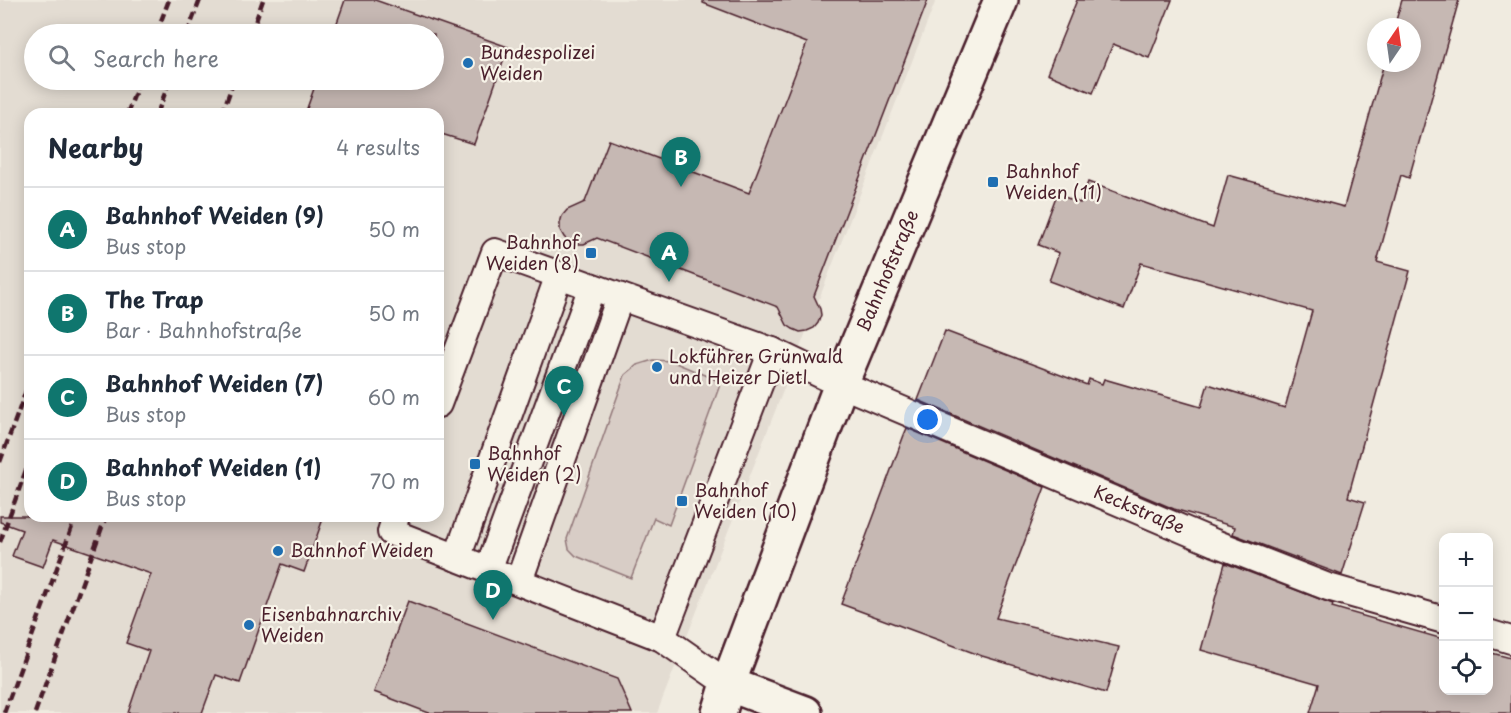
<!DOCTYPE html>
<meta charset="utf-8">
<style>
body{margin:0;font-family:"Playpen Sans",sans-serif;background:#f2f2f3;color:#1f2937}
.controls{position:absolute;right:18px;bottom:18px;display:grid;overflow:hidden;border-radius:12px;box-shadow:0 3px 15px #0003}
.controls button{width:54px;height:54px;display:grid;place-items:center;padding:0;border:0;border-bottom:2px solid #e0e1e3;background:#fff;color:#1f2937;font:30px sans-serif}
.compass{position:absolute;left:1367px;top:18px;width:54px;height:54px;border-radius:50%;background:#fff;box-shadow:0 3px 15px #0003;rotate:13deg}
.you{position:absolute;left:928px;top:420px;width:21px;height:21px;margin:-15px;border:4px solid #fff;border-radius:50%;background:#1a73e8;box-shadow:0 0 0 9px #1a73e833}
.badge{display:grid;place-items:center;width:39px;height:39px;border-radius:50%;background:#0f766e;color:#fff;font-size:20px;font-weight:700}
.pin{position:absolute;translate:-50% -50px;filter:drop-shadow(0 2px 3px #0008)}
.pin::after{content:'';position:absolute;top:32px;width:21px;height:18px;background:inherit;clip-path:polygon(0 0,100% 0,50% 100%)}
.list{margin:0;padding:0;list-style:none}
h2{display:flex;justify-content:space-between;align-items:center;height:78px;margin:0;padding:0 24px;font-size:26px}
h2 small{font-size:20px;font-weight:400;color:#747a83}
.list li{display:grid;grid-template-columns:39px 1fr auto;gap:18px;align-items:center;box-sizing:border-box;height:84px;padding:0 24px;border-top:2px solid #e0e1e3}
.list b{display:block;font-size:22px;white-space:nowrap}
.list p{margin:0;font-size:20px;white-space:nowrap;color:#747a83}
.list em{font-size:20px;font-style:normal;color:#747a83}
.icon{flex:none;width:33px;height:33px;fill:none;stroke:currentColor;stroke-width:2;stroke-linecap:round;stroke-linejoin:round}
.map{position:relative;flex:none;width:1511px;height:713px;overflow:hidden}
.search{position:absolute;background:#fff;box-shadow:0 3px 15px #0003;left:24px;top:24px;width:420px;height:66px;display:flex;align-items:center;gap:15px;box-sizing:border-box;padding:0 21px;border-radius:33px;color:#747a83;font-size:22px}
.panel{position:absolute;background:#fff;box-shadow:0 3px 15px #0003;left:24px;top:108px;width:420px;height:414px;border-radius:18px}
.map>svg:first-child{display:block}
.built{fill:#e3dcd2;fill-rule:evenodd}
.green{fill:#d8cdc6;stroke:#917678;stroke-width:1.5}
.building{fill:#c6b8b3;stroke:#4a1f2b;stroke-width:1.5}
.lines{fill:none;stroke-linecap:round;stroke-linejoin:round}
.lane-casing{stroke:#4a1f2b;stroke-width:30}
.secondary-casing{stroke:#4a1f2b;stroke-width:38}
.lane{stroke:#f7f3e8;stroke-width:26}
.secondary{stroke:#f7f3e8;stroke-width:33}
.rail{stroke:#4a1f2b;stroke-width:4.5;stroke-dasharray:9 4.5;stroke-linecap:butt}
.poi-dot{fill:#1f6fb2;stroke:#f7f3e8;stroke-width:2}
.labels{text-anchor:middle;stroke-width:4.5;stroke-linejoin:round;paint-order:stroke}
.poi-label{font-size:18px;fill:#4a1f2b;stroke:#f7f3e8;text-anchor:start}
.street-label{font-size:18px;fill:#4a1f2b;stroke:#f7f3e8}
</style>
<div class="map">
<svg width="1511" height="713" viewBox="0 0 1511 713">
<rect width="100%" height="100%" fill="#f0ebe0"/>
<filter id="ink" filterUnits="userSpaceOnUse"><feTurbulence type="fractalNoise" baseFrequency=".0167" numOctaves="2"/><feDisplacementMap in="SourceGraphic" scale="12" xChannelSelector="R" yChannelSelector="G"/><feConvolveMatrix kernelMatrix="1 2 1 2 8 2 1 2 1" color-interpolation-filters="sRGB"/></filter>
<g filter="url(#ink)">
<path class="built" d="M 0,0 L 936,0 L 657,713 L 0,713 ZM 34,34 L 434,34 L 434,80 L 34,80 ZM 30,114 L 438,114 L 438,516 L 30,516 Z"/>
<path class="green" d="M 653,360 L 671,361 L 721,382 L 669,525 L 654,518 L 631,578 L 576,556 L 569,549 L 567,539 L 625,375 L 637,365 Z"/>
<g class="building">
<path d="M 345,0 L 375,0 L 508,47 L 474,144 L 438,133 L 438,114 L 305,114 L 317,80 L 434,80 L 434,34 L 333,34 Z"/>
<path d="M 703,0 L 928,0 L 814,296 L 820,309 L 821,315 L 818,323 L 814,328 L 807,331 L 800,332 L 793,329 L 787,325 L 778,307 L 597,238 L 584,244 L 576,244 L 569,242 L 564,237 L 560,230 L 560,223 L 562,216 L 567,210 L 585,202 L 609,140 L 749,193 L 807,43 L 703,3 Z"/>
<path d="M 1077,0 L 1172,0 L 1149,58 L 1113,44 L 1093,93 L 1047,74 Z"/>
<path d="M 1402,0 L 1459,0 L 1409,178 L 1401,175 L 1377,262 L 1410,271 L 1348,497 L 1365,502 L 1342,575 L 1233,534 L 1235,527 L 1174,509 L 918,400 L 945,331 L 1087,385 L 1089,379 L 1102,384 L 1104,379 L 1201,407 L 1208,384 L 1285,408 L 1312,311 L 1141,263 L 1124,309 L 1049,281 L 1059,253 L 1038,245 L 1057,194 L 1080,203 L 1088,182 L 1213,228 L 1228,175 L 1344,207 L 1384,63 L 1412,63 L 1412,27 L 1394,27 Z"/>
<path d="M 907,428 L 1045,487 L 996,618 L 1119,647 L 1106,693 L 982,656 L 841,604 L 904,435 Z"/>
<path d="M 0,516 L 324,516 L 304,572 L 282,564 L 240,683 L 216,675 L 202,713 L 128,713 L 149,651 L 126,643 L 151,574 L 53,540 L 43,567 L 12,556 L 22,530 L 0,522 Z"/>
<path d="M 1225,563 L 1333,604 L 1332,607 L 1443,639 L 1443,690 L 1488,690 L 1488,652 L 1511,658 L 1511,713 L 1310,713 L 1319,684 L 1201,650 Z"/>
<path d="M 408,601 L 617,679 L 632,713 L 429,713 L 374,692 Z"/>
</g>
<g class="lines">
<g class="lane-casing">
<g id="lane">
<path d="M 438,404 L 495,252 L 772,351 L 841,384 L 1215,543 L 1328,587 L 1444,620"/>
<path d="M 396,516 L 391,532 L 662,638 L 728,684"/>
<path d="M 457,558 L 559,275"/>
<path d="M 488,570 L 592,287"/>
<path d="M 519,581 L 620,297"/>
<path d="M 1488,633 L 1511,640"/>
<path d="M 662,638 L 772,351"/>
</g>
</g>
<g class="secondary-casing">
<g id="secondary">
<path d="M 728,684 L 805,713"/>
<path d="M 719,713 L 728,684 L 841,384 L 1001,0"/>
</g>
</g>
<use href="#lane" class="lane"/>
<use href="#secondary" class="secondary"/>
<g class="rail">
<path d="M 156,34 L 169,0"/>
<path d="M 187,34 L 200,0"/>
<path d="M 251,34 L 263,0"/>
<path d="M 127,114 L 140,80"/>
<path d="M 157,114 L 170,80"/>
<path d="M 222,114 L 234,80"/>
<path d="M 0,462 L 30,380"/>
<path d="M 0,542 L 30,459"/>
<path d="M 4,713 L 76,516"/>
<path d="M 35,713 L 106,516"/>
</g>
</g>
</g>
<g class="poi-dot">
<circle cx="468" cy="63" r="6"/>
<rect x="987" y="176" width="12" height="12" rx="3"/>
<rect x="585" y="247" width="12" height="12" rx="3"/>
<circle cx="657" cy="367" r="6"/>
<rect x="469" y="458" width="12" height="12" rx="3"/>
<rect x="676" y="495" width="12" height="12" rx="3"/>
<circle cx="278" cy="551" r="6"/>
<circle cx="249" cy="625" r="6"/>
</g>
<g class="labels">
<g class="poi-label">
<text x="480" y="59">Bundespolizei<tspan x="480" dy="21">Weiden</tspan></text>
<text x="1005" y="178">Bahnhof<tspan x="1005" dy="21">Weiden (11)</tspan></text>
<text x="579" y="249" text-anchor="end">Bahnhof<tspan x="579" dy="21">Weiden (8)</tspan></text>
<text x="669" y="363">Lokführer Grünwald<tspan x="669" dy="21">und Heizer Dietl</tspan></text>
<text x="487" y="460">Bahnhof<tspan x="487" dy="21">Weiden (2)</tspan></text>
<text x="694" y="497">Bahnhof<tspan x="694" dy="21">Weiden (10)</tspan></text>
<text x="290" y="557">Bahnhof Weiden</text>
<text x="261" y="621">Eisenbahnarchiv<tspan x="261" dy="21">Weiden</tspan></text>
</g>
<g class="street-label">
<text transform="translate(888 271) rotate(-67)" y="6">Bahnhofstraße</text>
<text transform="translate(1139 510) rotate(23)" y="6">Keckstraße</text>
</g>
</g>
</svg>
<div class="controls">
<button>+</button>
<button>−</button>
<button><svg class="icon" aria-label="locate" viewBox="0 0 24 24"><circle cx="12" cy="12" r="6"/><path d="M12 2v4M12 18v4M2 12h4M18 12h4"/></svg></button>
</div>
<svg class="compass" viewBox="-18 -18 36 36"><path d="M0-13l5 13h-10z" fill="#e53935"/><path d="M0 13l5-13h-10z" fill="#747a83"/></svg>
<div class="you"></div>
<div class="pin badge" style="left:669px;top:282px">A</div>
<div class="pin badge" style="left:681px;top:187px">B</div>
<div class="pin badge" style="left:564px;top:416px">C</div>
<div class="pin badge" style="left:493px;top:620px">D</div>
<div class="search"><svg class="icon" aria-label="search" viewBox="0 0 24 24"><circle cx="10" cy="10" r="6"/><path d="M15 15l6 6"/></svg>Search here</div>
<section class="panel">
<h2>Nearby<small>4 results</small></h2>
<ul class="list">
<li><span class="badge">A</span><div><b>Bahnhof Weiden (9)</b><p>Bus stop</p></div><em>50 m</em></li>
<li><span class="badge">B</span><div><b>The Trap</b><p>Bar · Bahnhofstraße</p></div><em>50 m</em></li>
<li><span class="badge">C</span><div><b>Bahnhof Weiden (7)</b><p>Bus stop</p></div><em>60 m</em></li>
<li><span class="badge">D</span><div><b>Bahnhof Weiden (1)</b><p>Bus stop</p></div><em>70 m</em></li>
</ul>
</section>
</div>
